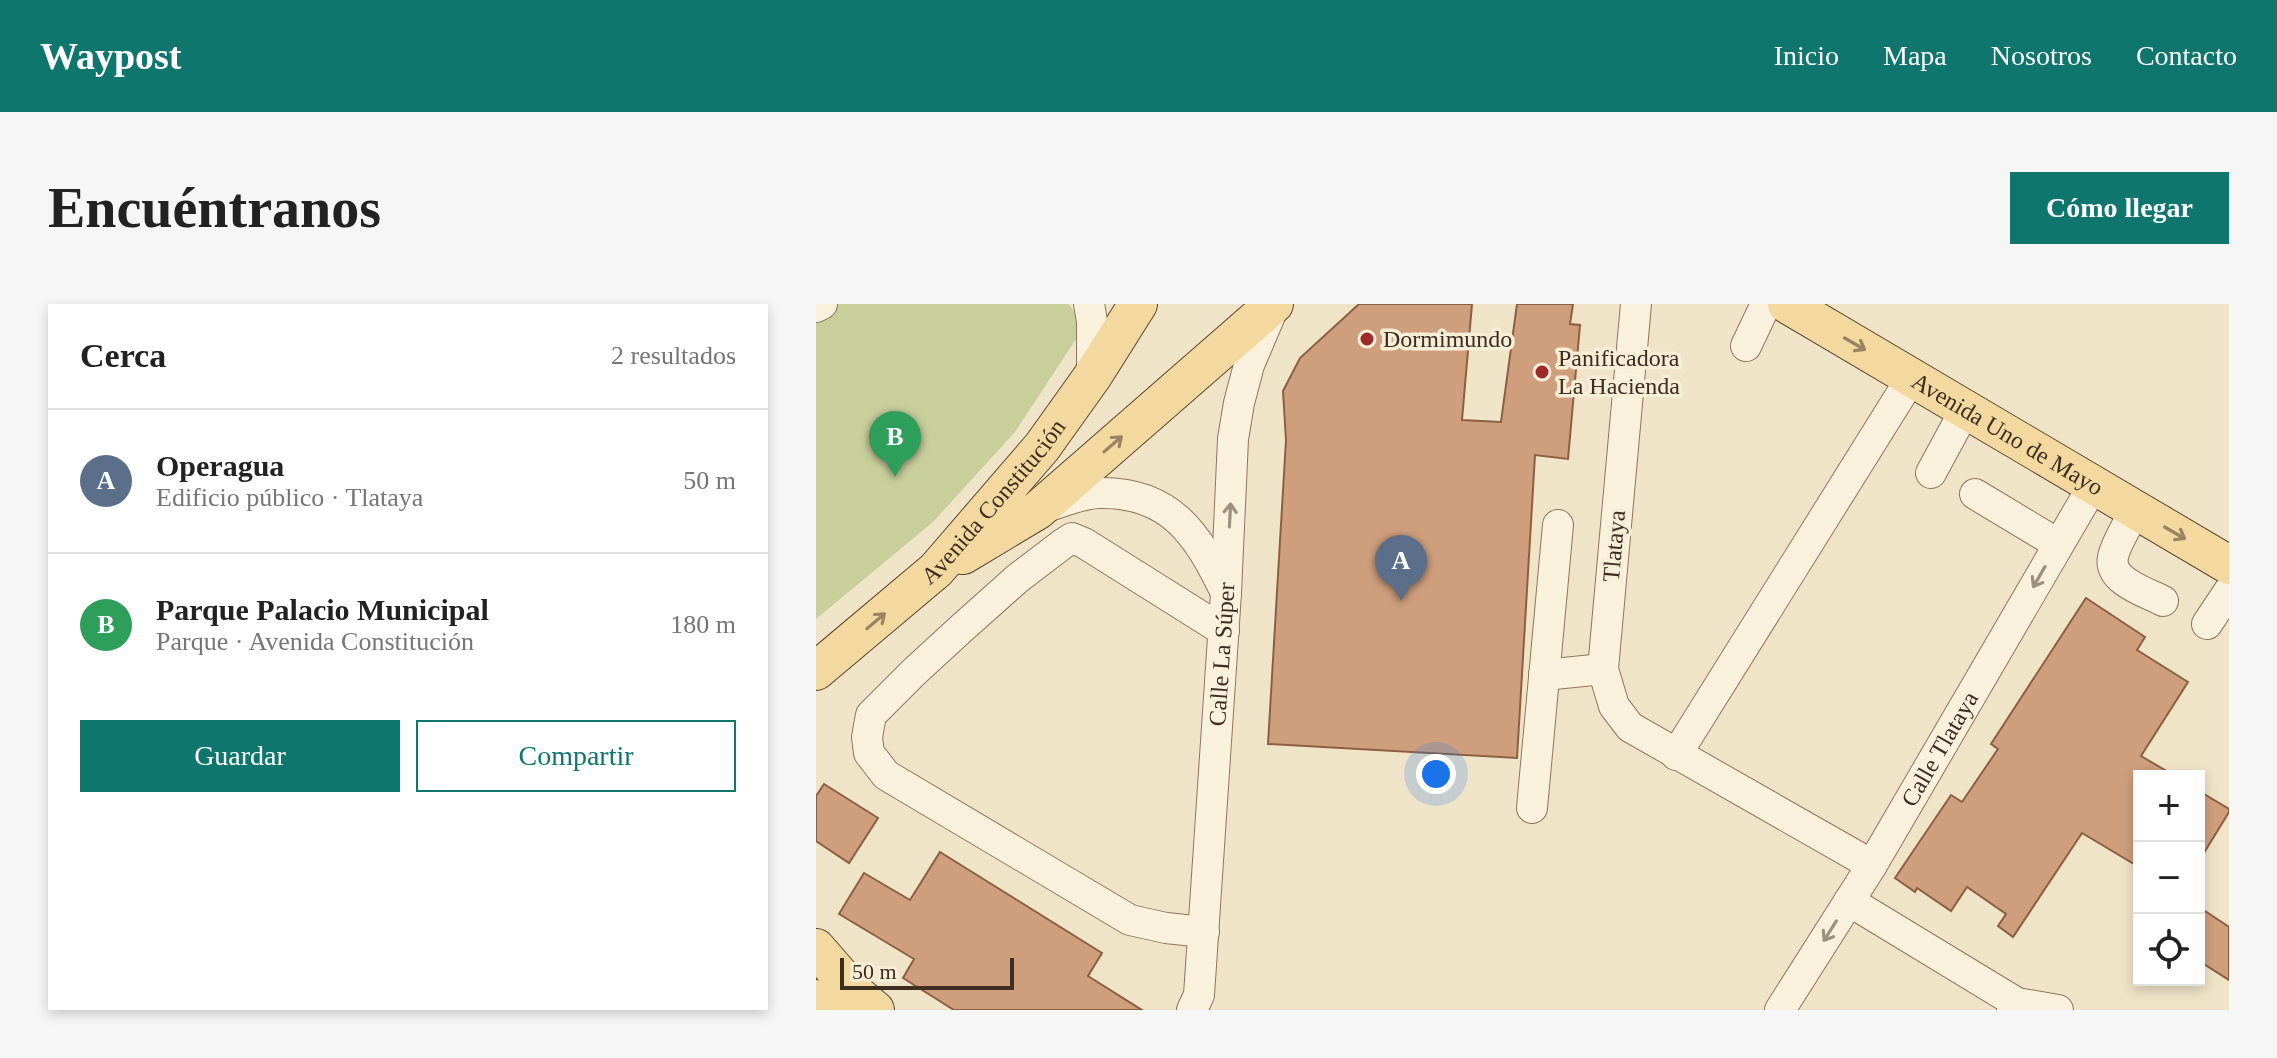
<!DOCTYPE html>
<html lang="es">
<meta charset="utf-8">
<style>
body{margin:0;font-family:Georgia,serif;background:#f6f6f6;color:#222}
.controls{position:absolute;right:24px;bottom:24px;display:grid;overflow:hidden;border-radius:0px;box-shadow:0 4px 12px #0003}
.controls button{width:72px;height:72px;display:grid;place-items:center;padding:0;border:0;border-bottom:2px solid #e0e0e0;background:#fff;color:#222;font:40px sans-serif}
.scale{position:absolute;left:24px;bottom:20px;width:174px;box-sizing:border-box;padding-left:8px;border:4px solid #3d2e20;border-top:0;font-size:22px;line-height:28px;white-space:nowrap;color:#3d2e20;-webkit-text-stroke:6px #f7eed8;paint-order:stroke}
.you{position:absolute;left:620px;top:470px;width:28px;height:28px;margin:-20px;border:6px solid #fff;border-radius:50%;background:#1a73e8;box-shadow:0 0 0 12px #1a73e833}
.badge{display:grid;place-items:center;width:52px;height:52px;border-radius:50%;background:#0f766e;color:#fff;font-size:26px;font-weight:700}
.pin{position:absolute;translate:-50% -66px;filter:drop-shadow(0 2px 4px #0008)}
.pin::after{content:'';position:absolute;top:42px;width:28px;height:24px;background:inherit;clip-path:polygon(0 0,100% 0,50% 100%)}
.list{margin:0;padding:0;list-style:none}
h2{display:flex;justify-content:space-between;align-items:center;height:104px;margin:0;padding:0 32px;font-size:34px}
h2 small{font-size:26px;font-weight:400;color:#767676}
.list li{display:grid;grid-template-columns:52px 1fr auto;gap:24px;align-items:center;box-sizing:border-box;height:144px;padding:0 32px;border-top:2px solid #e0e0e0}
.list b{display:block;font-size:30px;white-space:nowrap}
.list p{margin:0;font-size:26px;white-space:nowrap;color:#767676}
.list em{font-size:26px;font-style:normal;color:#767676}
.actions{display:flex;gap:16px;padding:24px 32px}
.actions a{flex:1;padding:18px 0;border:2px solid #0f766e;border-radius:0px;text-align:center;font-size:28px;color:#0f766e}
.actions .main{background:#0f766e;color:#fff}
.icon{flex:none;width:44px;height:44px;fill:none;stroke:currentColor;stroke-width:2;stroke-linecap:round;stroke-linejoin:round}
.map{position:relative;flex:none;width:1413px;height:706px;overflow:hidden;border-radius:0px}
header{display:flex;align-items:center;gap:48px;box-sizing:border-box;height:112px;padding:0 40px;background:#0f766e;color:#fff}
header strong{font-size:38px}
nav{display:flex;gap:44px;margin-inline-start:auto;font-size:28px}
.intro{display:flex;align-items:center;justify-content:space-between;box-sizing:border-box;height:192px;padding:0 48px}
h1{margin:0;font-size:56px}
.button{padding:20px 36px;border-radius:0px;background:#0f766e;color:#fff;font-size:28px;font-weight:700}
main{display:flex;gap:48px;padding:0 48px}
aside{flex:1;background:#fff;border-radius:0px;box-shadow:0 4px 12px #0003}
.map>svg:first-child{display:block}
.green{fill:#c9cf9b}
.building{fill:#cf9f7d;stroke:#8d5f41;stroke-width:2}
.lines{fill:none;stroke-linecap:round;stroke-linejoin:round}
.minor-casing{stroke:#8d765c;stroke-width:32}
.major-casing{stroke:#5b4430;stroke-width:40}
.minor{stroke:#faf1dc;stroke-width:30}
.major{stroke:#f3d9a0;stroke-width:38}
.oneway{stroke:#988460}
.oneway2{stroke:#9c907e}
.poi-dot{fill:#9e2a2b;stroke:#f7eed8;stroke-width:3}
.labels{text-anchor:middle;stroke-width:7;stroke-linejoin:round;paint-order:stroke}
.poi-label{font-size:24px;fill:#3d2e20;stroke:#f7eed8;text-anchor:start}
.street-label{font-size:24px;fill:#3d2e20;stroke:#f7eed8}
</style>
<header>
<strong>Waypost</strong>
<nav><a>Inicio</a><a>Mapa</a><a>Nosotros</a><a>Contacto</a></nav>
</header>
<div class="intro"><h1>Encuéntranos</h1><a class="button">Cómo llegar</a></div>
<main>
<aside>
<h2>Cerca<small>2 resultados</small></h2>
<ul class="list">
<li><span class="badge" style="background:#5c6f8a">A</span><div><b>Operagua</b><p>Edificio público · Tlataya</p></div><em>50 m</em></li>
<li><span class="badge" style="background:#2e9e5b">B</span><div><b>Parque Palacio Municipal</b><p>Parque · Avenida Constitución</p></div><em>180 m</em></li>
</ul>
<div class="actions"><a class="main">Guardar</a><a>Compartir</a></div>
</aside>
<div class="map">
<svg width="1413" height="706" viewBox="0 0 1413 706">
<rect width="100%" height="100%" fill="#f0e4c8"/>
<path class="green" d="M 22,0 L 253,0 L 268,23 L 199,128 L 117,218 L 0,315 L 0,15 L 5,15 Z"/>
<g class="building">
<path d="M 543,0 L 656,0 L 646,116 L 685,118 L 701,0 L 757,0 L 754,20 L 764,21 L 752,155 L 719,151 L 701,454 L 452,440 L 470,136 L 467,87 L 484,54 Z"/>
<path d="M 1270,294 L 1329,333 L 1321,346 L 1372,378 L 1325,452 L 1359,472 L 1323,472 L 1323,563 L 1266,529 L 1197,633 L 1182,622 L 1190,610 L 1151,583 L 1135,607 L 1101,584 L 1099,588 L 1079,574 L 1135,491 L 1146,498 L 1182,445 L 1175,440 Z"/>
<path d="M 8,480 L 62,514 L 33,559 L 0,537 L 0,492 Z"/>
<path d="M 1383,487 L 1413,505 L 1413,508 L 1383,557 Z"/>
<path d="M 124,548 L 286,649 L 272,672 L 326,706 L 138,706 L 87,674 L 98,655 L 23,610 L 48,569 L 94,596 Z"/>
<path d="M 1383,603 L 1413,623 L 1413,676 L 1383,657 Z"/>
</g>
<g class="lines">
<g class="minor-casing">
<g id="minor">
<path d="M 273,0 L 276,17 L 276,73"/>
<path d="M 820,0 L 787,365 L 798,402 L 814,423 L 1056,561"/>
<path d="M 0,3 L 6,0"/>
<path d="M 930,42 L 950,0"/>
<path d="M 1115,169 L 1149,106"/>
<path d="M 1159,190 L 1242,240"/>
<path d="M 228,204 C 245,198 264,190 282,189 C 355,187 382,231 410,289"/>
<path d="M 1319,206 C 1314,217 1299,241 1297,253 C 1292,277 1330,288 1347,297"/>
<path d="M 1391,320 L 1413,287"/>
<path d="M 728,371 L 787,365"/>
<path d="M 860,451 L 1096,73"/>
<path d="M 716,504 L 742,221"/>
<path d="M 1033,597 L 1201,699 L 1196,706"/>
<path d="M 388,628 L 350,624 L 314,616 L 70,471 L 53,449 L 51,433 L 55,411 L 98,368 L 147,323 L 202,274 L 248,239 L 256,234 L 268,239 L 408,327"/>
<path d="M 1201,699 L 1242,706"/>
<path id="s1" d="M 376,706 L 383,691 L 410,289 L 417,135 L 423,99 L 433,61 L 458,2"/>
<path id="s2" d="M 964,706 L 1056,561 L 1277,182"/>
</g>
</g>
<g class="major-casing">
<g id="major">
<path id="s3" d="M 971,0 L 1413,261"/>
<path d="M 147,251 L 222,206 L 458,0"/>
<path id="s4" d="M 0,367 L 120,266 L 226,143 L 276,73 L 322,0"/>
<path d="M 0,644 L 40,690 L 59,706"/>
<path d="M 0,695 L 19,706"/>
</g>
</g>
<use href="#minor" class="minor"/>
<use href="#major" class="major"/>
</g>
<defs><path id="oneway-shaft" d="M-6 0H5M1.5-3L5.5 0L1.5 3" fill="none" stroke-width="1.6" stroke-linecap="round" stroke-linejoin="round" transform="scale(2)"/></defs>
<g class="oneway">
<use href="#oneway-shaft" transform="translate(1039 40) rotate(30)"/>
<use href="#oneway-shaft" transform="translate(297 140) rotate(-41)"/>
<use href="#oneway-shaft" transform="translate(1359 229) rotate(30)"/>
<use href="#oneway-shaft" transform="translate(60 317) rotate(-40)"/>
</g>
<g class="oneway2">
<use href="#oneway-shaft" transform="translate(414 211) rotate(-87)"/>
<use href="#oneway-shaft" transform="translate(1223 273) rotate(120)"/>
<use href="#oneway-shaft" transform="translate(1014 627) rotate(122)"/>
</g>
<g class="poi-dot">
<circle cx="551" cy="35" r="8"/>
<circle cx="726" cy="68" r="8"/>
</g>
<g class="labels">
<g class="poi-label">
<text x="567" y="43">Dormimundo</text>
<text x="742" y="62">Panificadora<tspan x="742" dy="28">La Hacienda</tspan></text>
</g>
<g class="street-label">
<text dy="8" stroke="none"><textPath href="#s3" startOffset="256">Avenida Uno de Mayo</textPath></text>
<text dy="8" stroke="none"><textPath href="#s4" startOffset="246">Avenida Constitución</textPath></text>
<text transform="translate(798 242) rotate(-85)" y="8">Tlataya</text>
<text dy="8" stroke="none"><textPath href="#s1" startOffset="358">Calle La Súper</textPath></text>
<text dy="8" stroke="none"><textPath href="#s2" startOffset="306">Calle Tlataya</textPath></text>
</g>
</g>
</svg>
<div class="controls">
<button>+</button>
<button>−</button>
<button><svg class="icon" aria-label="locate" viewBox="0 0 24 24"><circle cx="12" cy="12" r="6"/><path d="M12 2v4M12 18v4M2 12h4M18 12h4"/></svg></button>
</div>
<div class="scale">50 m</div>
<div class="you"></div>
<div class="pin badge" style="left:585px;top:297px;background:#5c6f8a">A</div>
<div class="pin badge" style="left:79px;top:173px;background:#2e9e5b">B</div>
</div>
</main>
